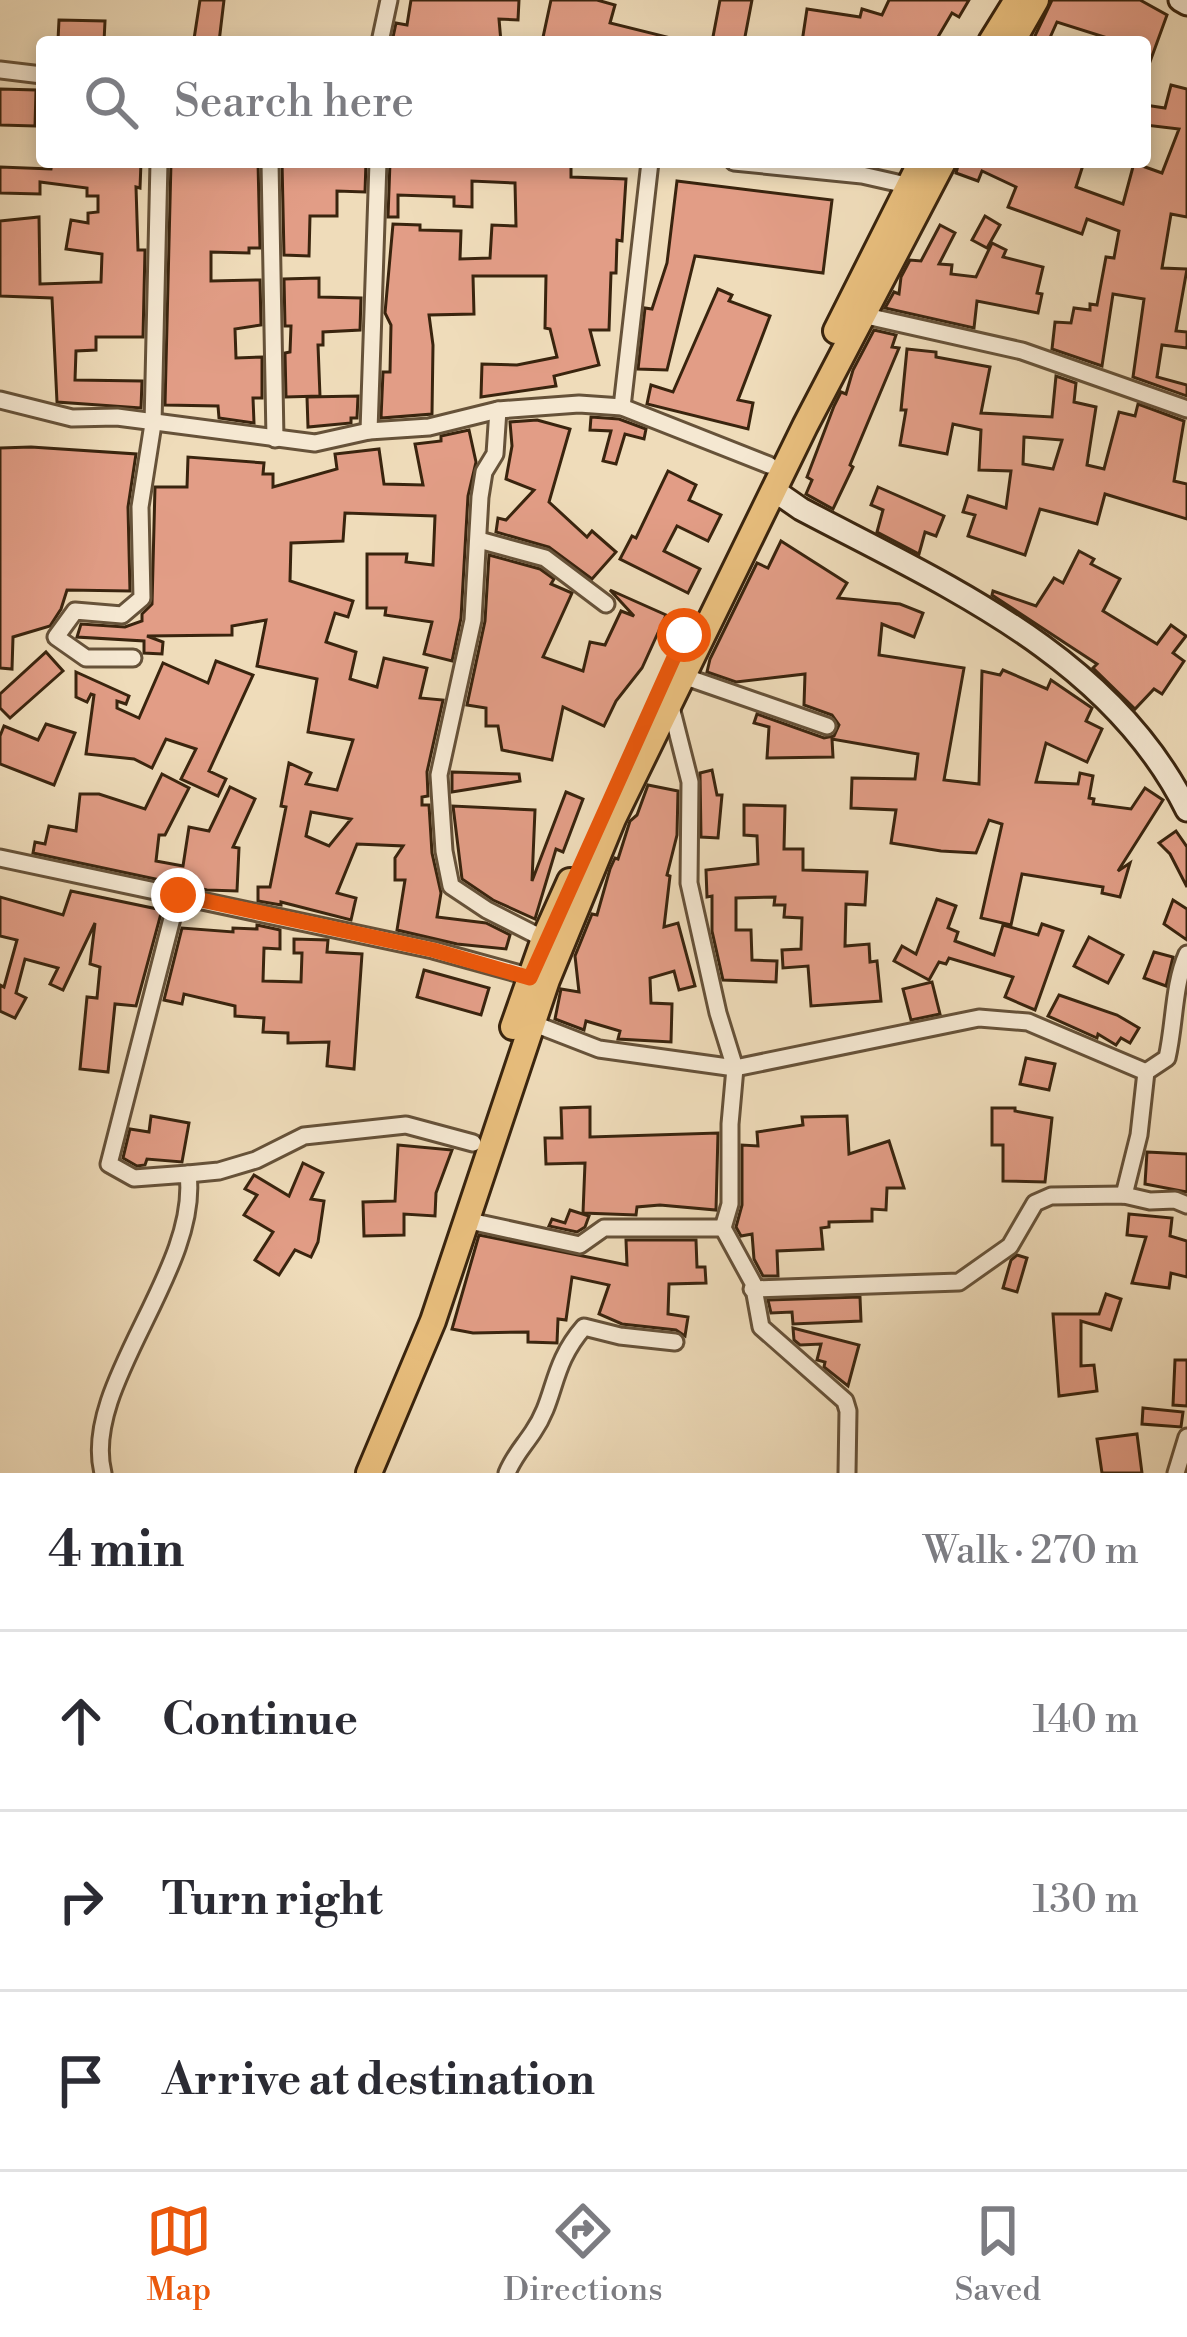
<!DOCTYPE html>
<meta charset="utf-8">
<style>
body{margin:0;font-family:"Libre Bodoni",serif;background:#f7f7f7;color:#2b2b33}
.stop{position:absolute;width:36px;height:36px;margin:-27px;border:9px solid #ea580c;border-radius:50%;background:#fff}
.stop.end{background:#ea580c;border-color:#fff;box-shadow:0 3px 12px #0008}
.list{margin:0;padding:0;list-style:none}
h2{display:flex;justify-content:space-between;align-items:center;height:156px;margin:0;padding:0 48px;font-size:51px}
h2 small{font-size:39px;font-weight:400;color:#7c7c81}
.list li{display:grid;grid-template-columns:78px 1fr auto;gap:36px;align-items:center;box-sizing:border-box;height:180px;padding:0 48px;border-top:3px solid #e1e1e2}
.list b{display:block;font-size:45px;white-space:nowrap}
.list em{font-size:39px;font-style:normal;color:#7c7c81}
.icon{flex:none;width:66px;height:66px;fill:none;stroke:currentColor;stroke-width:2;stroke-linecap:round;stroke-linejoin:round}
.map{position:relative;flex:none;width:1187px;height:1473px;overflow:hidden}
.search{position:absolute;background:#fff;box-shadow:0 6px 18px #0003;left:36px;right:36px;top:36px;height:132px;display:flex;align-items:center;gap:30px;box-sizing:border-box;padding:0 42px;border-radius:12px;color:#7c7c81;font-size:45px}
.sheet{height:696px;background:#fff}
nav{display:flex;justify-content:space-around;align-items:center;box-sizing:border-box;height:168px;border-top:3px solid #e1e1e2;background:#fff;font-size:33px;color:#7c7c81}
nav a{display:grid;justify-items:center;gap:6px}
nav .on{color:#ea580c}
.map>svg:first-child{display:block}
.building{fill:#e29d86;stroke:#39240e;stroke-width:3;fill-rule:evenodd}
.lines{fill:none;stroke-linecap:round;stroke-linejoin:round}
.street-casing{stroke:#665239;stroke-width:21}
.secondary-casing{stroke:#39240e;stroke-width:27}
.primary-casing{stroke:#39240e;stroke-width:30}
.street{stroke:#f5e8d2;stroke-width:15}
.secondary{stroke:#f5e8d2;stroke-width:21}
.primary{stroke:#e8be7d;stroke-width:24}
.route{stroke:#ea580c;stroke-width:15}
</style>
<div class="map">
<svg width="1187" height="1473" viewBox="0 0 1187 1473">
<rect width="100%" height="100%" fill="#efdcba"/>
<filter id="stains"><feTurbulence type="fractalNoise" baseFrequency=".00167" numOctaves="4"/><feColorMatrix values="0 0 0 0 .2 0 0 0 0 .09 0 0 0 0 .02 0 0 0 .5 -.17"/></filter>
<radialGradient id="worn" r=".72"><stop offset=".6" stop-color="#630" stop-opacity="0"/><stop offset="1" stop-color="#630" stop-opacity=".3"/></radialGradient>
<g class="building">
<path d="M 200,0 L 224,0 L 219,42 L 194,39 Z"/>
<path d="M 411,0 L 519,0 L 518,20 L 499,19 L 501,42 L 392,42 L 396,23 L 407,25 Z"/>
<path d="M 551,0 L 597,0 L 615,5 L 610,23 L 667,37 L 666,42 L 542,42 Z"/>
<path d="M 720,0 L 752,0 L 744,42 L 712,42 Z"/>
<path d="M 889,0 L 969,0 L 959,17 L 952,13 L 935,42 L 802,42 L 807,9 L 860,17 L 862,9 L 882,15 Z"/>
<path d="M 1052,0 L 1140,0 L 1167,15 L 1147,70 L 1145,42 L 1120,42 L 1057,22 L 1048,42 L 1032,42 Z"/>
<path d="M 59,20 L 105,21 L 104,42 L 58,40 Z"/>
<path d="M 1171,85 L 1187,89 L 1187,217 L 1171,214 L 1162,268 L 1187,269 L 1176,331 L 1187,332 L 1187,348 L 1162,345 L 1157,377 L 1187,385 L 1187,396 L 1133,377 L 1144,299 L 1113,294 L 1102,366 L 1052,349 L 1055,322 L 1071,323 L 1074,308 L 1090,310 L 1090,304 L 1097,305 L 1106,257 L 1114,258 L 1119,231 L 1087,219 L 1082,234 L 1008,207 L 1016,187 L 982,171 L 978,181 L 956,173 L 959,162 L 1084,162 L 1076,187 L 1123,204 L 1134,163 L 1162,173 L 1179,129 L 1145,125 L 1145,105 L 1165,108 Z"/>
<path d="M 0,89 L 36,90 L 35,126 L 0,125 Z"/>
<path d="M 52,162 L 141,162 L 140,188 L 136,187 L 138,250 L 145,250 L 143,337 L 96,337 L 96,350 L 76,351 L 75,380 L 142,381 L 141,408 L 57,402 L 52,298 L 0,296 L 0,221 L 39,217 L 40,284 L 101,282 L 102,254 L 66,249 L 71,220 L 88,223 L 88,213 L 98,212 L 98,196 L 87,196 L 87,188 L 40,182 L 40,194 L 0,193 L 0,167 L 51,169 Z"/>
<path d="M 171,162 L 258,162 L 260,248 L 249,248 L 249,253 L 211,252 L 211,281 L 260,280 L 261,325 L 235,329 L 236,358 L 262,357 L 262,398 L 253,398 L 254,423 L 219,418 L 218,406 L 165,405 Z"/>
<path d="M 282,162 L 366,162 L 365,192 L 337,191 L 337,216 L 310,216 L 309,256 L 284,255 Z"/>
<path d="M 390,162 L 571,162 L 571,177 L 626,179 L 622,241 L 617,240 L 616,273 L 611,273 L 609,330 L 590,330 L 599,365 L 554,376 L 556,386 L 481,397 L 482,364 L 517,365 L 557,357 L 550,329 L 545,328 L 546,276 L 473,276 L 474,314 L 429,315 L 433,345 L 432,414 L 381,418 L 383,372 L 390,372 L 391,325 L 385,313 L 393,224 L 420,225 L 420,230 L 461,231 L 460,259 L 490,258 L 492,225 L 516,226 L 515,183 L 472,181 L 472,207 L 454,206 L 454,197 L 398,195 L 398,217 L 388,217 Z"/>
<path d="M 677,181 L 832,200 L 823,273 L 695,256 L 667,370 L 638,369 L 645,308 L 652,309 L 667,263 Z"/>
<path d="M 985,216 L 1000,225 L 987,248 L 972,240 Z"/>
<path d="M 940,225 L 955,233 L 939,264 L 952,265 L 951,274 L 976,277 L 992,243 L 1006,250 L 1003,257 L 1043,267 L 1037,293 L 1042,294 L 1038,313 L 977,301 L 974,328 L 885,308 L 894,292 L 899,294 L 901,277 L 910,260 L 921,261 Z"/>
<path d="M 319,278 L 319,297 L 361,298 L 360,330 L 323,332 L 323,345 L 318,345 L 320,396 L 286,397 L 285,353 L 290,352 L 291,326 L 285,326 L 284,279 Z"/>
<path d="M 718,289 L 732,295 L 729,301 L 770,316 L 738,400 L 753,403 L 748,429 L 647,404 L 651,385 L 673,392 Z"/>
<path d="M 874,330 L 896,335 L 892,347 L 899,348 L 850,465 L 853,467 L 833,509 L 806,494 L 812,480 L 807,477 L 834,406 L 841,392 L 846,394 L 853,370 Z"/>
<path d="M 907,349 L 936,352 L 936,357 L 990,367 L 981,413 L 1052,417 L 1056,376 L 1076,383 L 1074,402 L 1096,407 L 1087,465 L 1104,469 L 1119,412 L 1135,416 L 1138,404 L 1184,421 L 1174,481 L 1187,484 L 1187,519 L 1105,494 L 1097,524 L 1040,509 L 1025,555 L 968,536 L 975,515 L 963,512 L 968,496 L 1006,508 L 1011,471 L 979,470 L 981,430 L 953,424 L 947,454 L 900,445 L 906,410 L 901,410 ZM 1024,437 L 1062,440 L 1053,469 L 1023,464 Z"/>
<path d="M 358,396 L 357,418 L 351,418 L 351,423 L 308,427 L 307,397 Z"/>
<path d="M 591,417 L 619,419 L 646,429 L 644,439 L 625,434 L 616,464 L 603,461 L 611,431 L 590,430 Z"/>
<path d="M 537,420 L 570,429 L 549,502 L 587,537 L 592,531 L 616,552 L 592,579 L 549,547 L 496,532 L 498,518 L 506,520 L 534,490 L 506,479 L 512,446 L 510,422 Z"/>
<path d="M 469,430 L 476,462 L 468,496 L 461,618 L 452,661 L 424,654 L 432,622 L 385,615 L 386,608 L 367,608 L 367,554 L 407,554 L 406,562 L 433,565 L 435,516 L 345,513 L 343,541 L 291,543 L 290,581 L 353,601 L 348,617 L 335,613 L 326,642 L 356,652 L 350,679 L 377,687 L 384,658 L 427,668 L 420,698 L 443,700 L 427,772 L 428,796 L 422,797 L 422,805 L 429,805 L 432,853 L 441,893 L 437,917 L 486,923 L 510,935 L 506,949 L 457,944 L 397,930 L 405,880 L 395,880 L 395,858 L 403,846 L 357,844 L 337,893 L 356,898 L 351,920 L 281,902 L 281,905 L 258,901 L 258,887 L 270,887 L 286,807 L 281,806 L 289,763 L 311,773 L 306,784 L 337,790 L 353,740 L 308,732 L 317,679 L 257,666 L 266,620 L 232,626 L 232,635 L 147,636 L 163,642 L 162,654 L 144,653 L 144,641 L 77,637 L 81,624 L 125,627 L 142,621 L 142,614 L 152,604 L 155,487 L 187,487 L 188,457 L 264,463 L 263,474 L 273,474 L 273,487 L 337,469 L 335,454 L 379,449 L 384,484 L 423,485 L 415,444 L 441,441 L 441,436 ZM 311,812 L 351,819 L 329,846 L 306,836 Z"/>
<path d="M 31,447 L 136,454 L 128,507 L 130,591 L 67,590 L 61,609 L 50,626 L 13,637 L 12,669 L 0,668 L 0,448 Z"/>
<path d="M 668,471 L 696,485 L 689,500 L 721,515 L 708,541 L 677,526 L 664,551 L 700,569 L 688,593 L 620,559 L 632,536 L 636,538 Z"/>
<path d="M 878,487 L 944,516 L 936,536 L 925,532 L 919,554 L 877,532 L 883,510 L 871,505 Z"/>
<path d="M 781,541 L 847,583 L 838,598 L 900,604 L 923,613 L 914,637 L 882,624 L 879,655 L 964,668 L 944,780 L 979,784 L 982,671 L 1000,675 L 1003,670 L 1047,689 L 1051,680 L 1092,708 L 1086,721 L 1102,729 L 1087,762 L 1046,743 L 1036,782 L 1078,784 L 1080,773 L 1093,776 L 1089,798 L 1094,799 L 1093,804 L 1131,809 L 1145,788 L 1163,800 L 1118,871 L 1130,863 L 1120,897 L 1102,893 L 1103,887 L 1022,874 L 1011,925 L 981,918 L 1002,824 L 989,820 L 976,853 L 941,851 L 891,843 L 896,810 L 851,808 L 852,778 L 915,779 L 918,754 L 832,739 L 833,757 L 767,758 L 769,727 L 754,723 L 757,714 L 824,738 L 834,736 L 839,725 L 832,715 L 804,705 L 805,674 L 736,682 L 707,672 L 710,659 L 757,563 L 768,568 Z"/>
<path d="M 1079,551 L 1094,559 L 1091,564 L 1120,579 L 1103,611 L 1157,644 L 1171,625 L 1186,636 L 1173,653 L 1184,661 L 1162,694 L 1154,689 L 1135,709 L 1093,668 L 1097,664 L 992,595 L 993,591 L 1036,606 L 1054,578 L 1063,583 Z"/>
<path d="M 489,555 L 540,569 L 554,579 L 551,584 L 572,593 L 543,657 L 583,671 L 590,642 L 605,645 L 621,611 L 634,616 L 610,590 L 666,615 L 642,668 L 616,701 L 604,726 L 563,707 L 552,760 L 502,750 L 498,726 L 486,726 L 486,708 L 467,705 L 485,621 Z"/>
<path d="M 46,652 L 63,671 L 10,718 L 0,708 L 0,694 Z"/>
<path d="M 216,661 L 253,675 L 209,771 L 226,779 L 218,796 L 181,779 L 196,749 L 166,739 L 152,768 L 134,759 L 86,754 L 94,695 L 91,694 L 87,702 L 76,697 L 76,672 L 129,696 L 126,704 L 117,701 L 117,708 L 139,718 L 163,663 L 208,683 Z"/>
<path d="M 46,724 L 75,733 L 54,785 L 0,764 L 0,736 L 4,726 L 38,740 Z"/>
<path d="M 712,770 L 717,795 L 722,795 L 718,838 L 701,837 L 700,773 Z"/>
<path d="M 452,772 L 519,774 L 520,781 L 452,792 Z"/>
<path d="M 162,774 L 189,788 L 165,835 L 159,835 L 156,861 L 183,866 L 189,827 L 209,831 L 230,787 L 255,799 L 233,847 L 239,848 L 237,891 L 207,890 L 33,853 L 35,842 L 45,844 L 49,826 L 76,831 L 80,794 L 99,794 L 145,809 Z"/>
<path d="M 648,785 L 678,791 L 677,835 L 667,875 L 670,876 L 664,927 L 678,923 L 695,986 L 679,990 L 674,971 L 650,978 L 651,1003 L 672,1004 L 671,1042 L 618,1039 L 620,1031 L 586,1021 L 584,1030 L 555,1019 L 561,989 L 579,992 L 575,956 L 592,914 L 597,915 L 610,869 L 615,858 L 618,859 L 630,821 L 637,815 Z"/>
<path d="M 566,792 L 583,799 L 563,852 L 556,849 L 535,919 L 493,900 L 462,879 L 453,806 L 535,810 L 532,881 Z"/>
<path d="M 744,805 L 785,806 L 784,849 L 803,849 L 803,870 L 867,872 L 865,905 L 846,904 L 845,946 L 869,944 L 870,962 L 877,961 L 881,1001 L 811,1006 L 808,966 L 783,968 L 782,950 L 801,949 L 802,918 L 784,917 L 785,905 L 774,905 L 775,897 L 736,898 L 736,930 L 751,930 L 752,960 L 777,961 L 776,982 L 723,980 L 712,931 L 712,896 L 707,897 L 706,870 L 758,864 L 757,836 L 744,835 Z"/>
<path d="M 1176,831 L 1187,847 L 1187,887 L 1170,854 L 1159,843 Z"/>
<path d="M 71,891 L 162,910 L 136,1006 L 115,1004 L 108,1072 L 80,1069 L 87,997 L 97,998 L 100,967 L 90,964 L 95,923 L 63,990 L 50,984 L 58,968 L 25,959 L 16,993 L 26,998 L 15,1018 L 0,1011 L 0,985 L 4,987 L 17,940 L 0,936 L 0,897 L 63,915 Z"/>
<path d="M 937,899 L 956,906 L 948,928 L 958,932 L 955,941 L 994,955 L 1003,925 L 1038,935 L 1042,924 L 1063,931 L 1035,1010 L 1005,997 L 1013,977 L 949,958 L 946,964 L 939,962 L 929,980 L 894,961 L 902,946 L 916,954 Z"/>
<path d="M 1173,900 L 1187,909 L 1187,940 L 1164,924 Z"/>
<path d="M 257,925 L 280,930 L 280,949 L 264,948 L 263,981 L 301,982 L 302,953 L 294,953 L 294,939 L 328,940 L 327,952 L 362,954 L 354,1069 L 327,1066 L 329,1042 L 288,1043 L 288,1033 L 263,1032 L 264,1018 L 235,1016 L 235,1006 L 184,994 L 182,1004 L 164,1000 L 182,928 L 233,932 L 233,928 L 257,929 Z"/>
<path d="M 1089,937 L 1123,955 L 1108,983 L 1074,966 Z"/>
<path d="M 1154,952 L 1173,957 L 1166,986 L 1144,978 Z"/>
<path d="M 424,970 L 489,988 L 481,1015 L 417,997 Z"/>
<path d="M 932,982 L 940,1014 L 911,1020 L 903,989 Z"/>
<path d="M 1059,995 L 1117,1015 L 1139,1028 L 1130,1043 L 1121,1038 L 1116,1045 L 1098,1034 L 1097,1038 L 1048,1016 Z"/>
<path d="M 1026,1058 L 1055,1064 L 1049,1090 L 1020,1084 Z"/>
<path d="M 590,1107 L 590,1137 L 718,1133 L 716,1210 L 660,1205 L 637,1207 L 636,1215 L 583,1213 L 585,1163 L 546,1164 L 545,1138 L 562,1138 L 561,1108 Z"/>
<path d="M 992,1108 L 1015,1108 L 1015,1111 L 1052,1118 L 1045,1182 L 1003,1181 L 1003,1145 L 992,1145 Z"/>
<path d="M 151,1116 L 189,1123 L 182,1162 L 147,1159 L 145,1165 L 137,1166 L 123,1158 L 130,1129 L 149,1132 Z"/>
<path d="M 847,1116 L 849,1154 L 889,1141 L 904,1188 L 887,1188 L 886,1210 L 872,1209 L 872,1221 L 829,1222 L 829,1227 L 821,1228 L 823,1249 L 777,1251 L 778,1276 L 763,1276 L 754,1259 L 752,1234 L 741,1236 L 736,1227 L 742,1205 L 742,1145 L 758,1146 L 757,1132 L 803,1125 L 802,1117 Z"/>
<path d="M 398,1145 L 452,1150 L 436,1193 L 435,1216 L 404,1214 L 404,1235 L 364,1236 L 363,1202 L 395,1201 Z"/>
<path d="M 1147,1152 L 1187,1154 L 1187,1192 L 1145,1184 Z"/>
<path d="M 303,1163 L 323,1173 L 311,1199 L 324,1201 L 318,1242 L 311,1257 L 295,1250 L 279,1275 L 255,1260 L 273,1232 L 244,1215 L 257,1195 L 245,1189 L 254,1175 L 289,1196 Z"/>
<path d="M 570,1210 L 589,1216 L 585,1227 L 577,1232 L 549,1226 L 552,1219 L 565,1223 Z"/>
<path d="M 1129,1214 L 1172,1218 L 1170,1236 L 1187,1241 L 1187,1277 L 1171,1273 L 1169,1288 L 1132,1283 L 1146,1237 L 1127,1235 Z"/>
<path d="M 479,1235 L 627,1265 L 626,1240 L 696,1240 L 697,1267 L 705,1267 L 706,1283 L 669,1284 L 668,1314 L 688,1317 L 685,1336 L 676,1330 L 622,1324 L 599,1314 L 609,1285 L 572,1277 L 566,1320 L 558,1319 L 557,1343 L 528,1342 L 528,1332 L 473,1333 L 452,1329 Z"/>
<path d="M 1017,1255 L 1027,1258 L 1017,1292 L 1003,1288 L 1011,1260 Z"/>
<path d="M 1106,1294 L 1121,1299 L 1111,1330 L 1081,1321 L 1081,1366 L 1094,1365 L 1097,1391 L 1059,1396 L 1053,1314 L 1099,1314 Z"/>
<path d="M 860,1297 L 861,1321 L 793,1324 L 792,1312 L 771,1313 L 768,1300 Z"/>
<path d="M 793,1328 L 859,1345 L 848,1386 L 824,1367 L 825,1362 L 817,1360 L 821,1344 L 800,1345 L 794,1340 Z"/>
<path d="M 1175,1360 L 1187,1360 L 1187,1406 L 1173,1405 Z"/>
<path d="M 1143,1408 L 1183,1412 L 1181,1427 L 1142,1424 Z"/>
<path d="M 1137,1434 L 1142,1473 L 1102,1473 L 1097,1439 Z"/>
</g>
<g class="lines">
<g class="street-casing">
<g id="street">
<path d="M 380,42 L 389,0"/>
<path d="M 0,70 L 42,75"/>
<path d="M 270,162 L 275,439"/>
<path d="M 734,162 L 862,175 L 915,187"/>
<path d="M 862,315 L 1022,351 L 1187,409"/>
<path d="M 0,400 L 72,418 L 117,417 L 315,443 L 369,431 L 429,427 L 498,410 L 579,404 L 622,407 L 769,465"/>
<path d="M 622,407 L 650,162"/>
<path d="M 498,410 L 495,454 L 484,472 L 480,497 L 473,620 L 439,775 L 444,851 L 451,886 L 487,910 L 544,939"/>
<path d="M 369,431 L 378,162"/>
<path d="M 479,540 L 545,558 L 606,604"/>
<path d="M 133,658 L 86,658 L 56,637 L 75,611 L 122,615 L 142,598 L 140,507 L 153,424 L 159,162"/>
<path d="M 683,676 L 827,726"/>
<path d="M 670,703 L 690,782 L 689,883 L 718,1013 L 735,1068 L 730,1124 L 730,1204 L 723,1228 L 753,1283 L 761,1327 L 845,1401 L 848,1411 L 847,1473"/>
<path d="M 0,858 L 433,950 L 535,978"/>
<path d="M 532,1023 L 599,1049 L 735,1068 L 979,1018 L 1028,1022 L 1146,1072"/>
<path d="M 188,1174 L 219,1171 L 256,1160 L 304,1136 L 406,1125 L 473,1143"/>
<path d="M 1124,1195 L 1139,1135 L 1146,1072 L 1167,1058 C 1175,1024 1173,986 1187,954"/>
<path d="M 465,1220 L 580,1245 L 604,1228 L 723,1228"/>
<path d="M 752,1289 L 959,1282 L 1010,1246 L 1035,1203 L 1051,1196 L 1124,1195 L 1150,1201 L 1175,1200 L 1187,1205"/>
<path d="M 103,1473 C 81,1386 200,1270 188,1174 L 134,1178 L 109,1164 L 178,895"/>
<path d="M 507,1473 C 514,1456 523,1447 533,1432 C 557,1397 550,1366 584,1327 L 620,1336 L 675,1342"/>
<path d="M 1176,1473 L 1187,1437"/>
</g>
</g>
<g class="secondary-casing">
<g id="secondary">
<path d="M 1180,0 L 1187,4"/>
<path d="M 775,491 L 801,509 C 945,585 1111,656 1187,810"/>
</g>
</g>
<g class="primary-casing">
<g id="primary">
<path d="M 991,42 L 1017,0"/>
<path d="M 1012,42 L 1036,0"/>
<path d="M 836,331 L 921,162"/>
<path d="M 513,1027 L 544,939 L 570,881"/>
<path d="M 369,1473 L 433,1321 L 547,980 L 613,819 L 805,426 L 943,162"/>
</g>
</g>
<use href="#street" class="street"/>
<use href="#secondary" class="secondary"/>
<use href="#primary" class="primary"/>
</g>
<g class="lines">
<path class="route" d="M 178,895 L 433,950 L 530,978 L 684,635"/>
</g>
<rect width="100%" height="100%" filter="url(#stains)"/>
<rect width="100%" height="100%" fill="url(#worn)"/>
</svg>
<div class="stop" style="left:684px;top:635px"></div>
<div class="stop end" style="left:178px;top:895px"></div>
<div class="search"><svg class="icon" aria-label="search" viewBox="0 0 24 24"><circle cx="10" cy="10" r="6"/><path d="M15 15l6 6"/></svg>Search here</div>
</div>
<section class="sheet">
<h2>4 min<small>Walk · 270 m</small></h2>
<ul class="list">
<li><svg class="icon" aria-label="ahead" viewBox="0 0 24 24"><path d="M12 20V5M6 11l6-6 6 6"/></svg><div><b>Continue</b></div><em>140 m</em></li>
<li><svg class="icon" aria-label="right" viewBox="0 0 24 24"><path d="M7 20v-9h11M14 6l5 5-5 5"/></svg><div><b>Turn right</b></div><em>130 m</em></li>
<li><svg class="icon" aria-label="arrive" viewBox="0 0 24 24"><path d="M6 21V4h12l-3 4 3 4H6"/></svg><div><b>Arrive at destination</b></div></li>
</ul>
</section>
<nav>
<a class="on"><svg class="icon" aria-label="map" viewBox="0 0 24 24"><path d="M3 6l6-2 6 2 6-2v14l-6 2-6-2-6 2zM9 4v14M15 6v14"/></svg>Map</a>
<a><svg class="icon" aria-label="directions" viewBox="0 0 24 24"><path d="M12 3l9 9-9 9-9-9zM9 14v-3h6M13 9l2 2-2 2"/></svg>Directions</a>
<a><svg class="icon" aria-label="saved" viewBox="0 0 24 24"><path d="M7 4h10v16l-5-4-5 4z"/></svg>Saved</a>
</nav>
